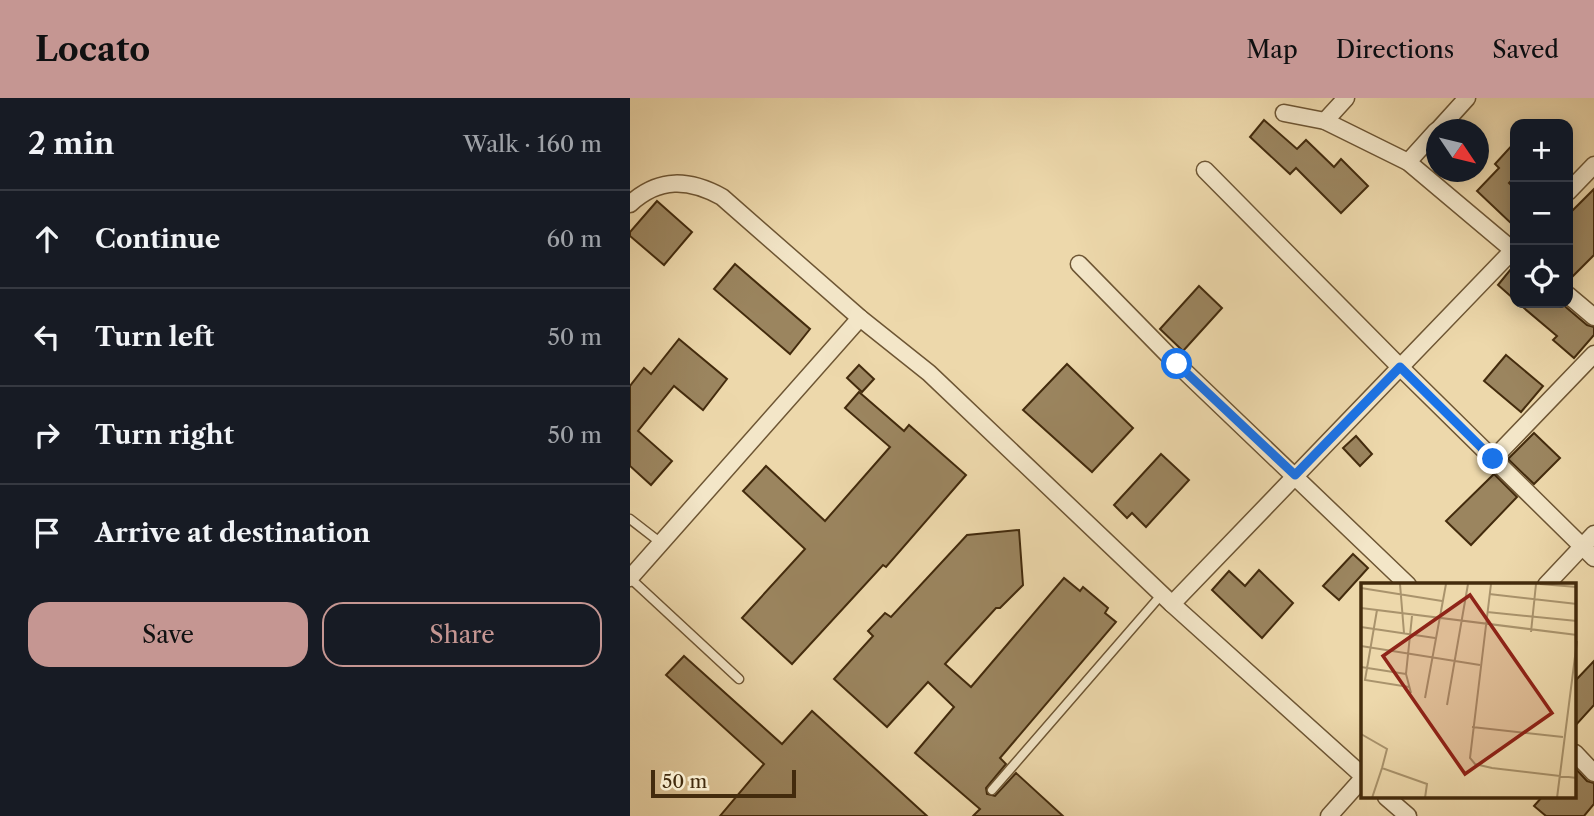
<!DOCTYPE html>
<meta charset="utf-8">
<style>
body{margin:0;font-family:"Libre Caslon Text",serif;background:#242831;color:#f1f3f6}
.controls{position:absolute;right:21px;top:21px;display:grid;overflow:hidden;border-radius:14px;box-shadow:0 4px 18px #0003}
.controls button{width:63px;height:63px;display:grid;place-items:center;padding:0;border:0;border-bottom:2px solid #363941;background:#171b24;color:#f1f3f6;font:35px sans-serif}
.compass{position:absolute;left:796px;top:21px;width:63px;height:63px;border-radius:50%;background:#171b24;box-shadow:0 4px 18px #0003;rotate:125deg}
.scale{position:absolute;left:21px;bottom:18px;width:145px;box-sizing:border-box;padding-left:7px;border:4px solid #432b0d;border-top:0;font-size:19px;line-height:24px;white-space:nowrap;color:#432b0d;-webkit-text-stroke:5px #f3e6c8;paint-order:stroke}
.stop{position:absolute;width:21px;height:21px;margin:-16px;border:5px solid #1a73e8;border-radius:50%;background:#fff}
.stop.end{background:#1a73e8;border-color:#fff;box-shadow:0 2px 7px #0008}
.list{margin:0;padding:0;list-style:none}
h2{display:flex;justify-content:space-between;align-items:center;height:91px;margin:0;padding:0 28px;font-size:30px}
h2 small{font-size:23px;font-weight:400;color:#9ea1a6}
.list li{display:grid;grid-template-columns:46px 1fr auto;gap:21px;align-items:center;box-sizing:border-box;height:98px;padding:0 28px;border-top:2px solid #363941}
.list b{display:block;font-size:26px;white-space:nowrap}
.list em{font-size:23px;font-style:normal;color:#9ea1a6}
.actions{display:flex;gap:14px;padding:21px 28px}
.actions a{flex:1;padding:16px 0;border:2px solid #c59692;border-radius:21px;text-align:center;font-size:24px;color:#c59692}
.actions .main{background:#c59692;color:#111}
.icon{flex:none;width:38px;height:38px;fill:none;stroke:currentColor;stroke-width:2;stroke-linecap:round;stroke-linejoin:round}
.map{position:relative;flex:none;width:964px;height:718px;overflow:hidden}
header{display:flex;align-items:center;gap:42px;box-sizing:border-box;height:98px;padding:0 35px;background:#c59692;color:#111}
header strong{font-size:33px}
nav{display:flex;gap:38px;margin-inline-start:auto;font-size:24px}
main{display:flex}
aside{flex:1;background:#171b24}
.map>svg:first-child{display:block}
.building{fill:#9b855f;stroke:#432b0d;stroke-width:2}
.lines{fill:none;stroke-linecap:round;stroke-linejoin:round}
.service-casing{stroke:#6e5634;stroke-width:11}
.minor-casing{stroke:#6e5634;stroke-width:19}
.service{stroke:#f3e6c8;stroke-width:8}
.minor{stroke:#f3e6c8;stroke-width:16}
.route{stroke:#1a73e8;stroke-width:9}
.inset-road{fill:none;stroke:#a9936c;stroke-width:2}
.view{fill:#8f2418;fill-opacity:0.15;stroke:#8f2418;stroke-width:3.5}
.inset-edge{fill:none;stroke:#432b0d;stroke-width:3.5}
</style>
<header>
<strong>Locato</strong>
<nav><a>Map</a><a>Directions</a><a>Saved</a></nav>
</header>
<main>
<aside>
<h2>2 min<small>Walk · 160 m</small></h2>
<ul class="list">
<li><svg class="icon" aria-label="ahead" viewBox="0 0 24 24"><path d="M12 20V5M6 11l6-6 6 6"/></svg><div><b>Continue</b></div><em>60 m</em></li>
<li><svg class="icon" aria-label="left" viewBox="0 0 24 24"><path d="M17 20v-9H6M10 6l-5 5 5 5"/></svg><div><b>Turn left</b></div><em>50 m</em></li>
<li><svg class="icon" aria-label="right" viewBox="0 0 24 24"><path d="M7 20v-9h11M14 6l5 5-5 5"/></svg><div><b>Turn right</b></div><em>50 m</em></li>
<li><svg class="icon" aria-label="arrive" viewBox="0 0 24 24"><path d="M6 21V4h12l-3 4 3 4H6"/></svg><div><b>Arrive at destination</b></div></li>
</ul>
<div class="actions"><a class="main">Save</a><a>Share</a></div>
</aside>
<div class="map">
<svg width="964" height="718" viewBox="0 0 964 718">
<rect width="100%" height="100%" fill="#edd8ab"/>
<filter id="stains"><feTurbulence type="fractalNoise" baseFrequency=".00286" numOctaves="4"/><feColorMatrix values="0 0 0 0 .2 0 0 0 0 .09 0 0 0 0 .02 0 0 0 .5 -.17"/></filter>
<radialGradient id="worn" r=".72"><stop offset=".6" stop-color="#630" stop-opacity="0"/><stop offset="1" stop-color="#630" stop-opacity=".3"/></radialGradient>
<g class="building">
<path d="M 634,22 L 667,51 L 676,42 L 704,69 L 711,61 L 738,88 L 711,115 L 666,70 L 660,76 L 620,39 Z"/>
<path d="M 885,44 L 885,85 L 882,82 L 879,85 L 885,91 L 885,129 L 847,93 L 869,70 L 865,66 Z"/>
<path d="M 964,91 L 964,157 L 938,183 L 938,117 Z"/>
<path d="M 27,103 L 62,134 L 34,167 L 0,138 L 0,134 Z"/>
<path d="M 105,166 L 180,231 L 160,256 L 84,191 Z"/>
<path d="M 885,166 L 885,202 L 868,187 Z"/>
<path d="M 569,188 L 592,210 L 553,253 L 530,231 Z"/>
<path d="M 888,205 L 931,205 L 957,227 L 964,229 L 964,237 L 944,260 L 923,242 L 927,238 Z"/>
<path d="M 49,241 L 97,281 L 73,312 L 44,288 L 8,333 L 42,363 L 21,387 L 0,368 L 0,288 L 14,270 L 21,276 Z"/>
<path d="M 876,257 L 913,288 L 891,314 L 854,283 Z"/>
<path d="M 437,266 L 503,330 L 462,374 L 393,312 Z"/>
<path d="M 229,267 L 244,281 L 232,294 L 217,280 Z"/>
<path d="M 229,294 L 274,333 L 279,327 L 336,377 L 256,469 L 253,467 L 162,566 L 112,520 L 175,451 L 113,393 L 136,368 L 195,423 L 260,349 L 215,310 Z"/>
<path d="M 904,335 L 930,360 L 904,386 L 878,361 Z"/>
<path d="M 726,338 L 742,356 L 730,368 L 713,350 Z"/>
<path d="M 531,356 L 559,382 L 516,429 L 502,415 L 497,420 L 484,407 Z"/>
<path d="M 864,376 L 887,399 L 841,447 L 816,423 Z"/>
<path d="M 389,432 L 393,487 L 370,510 L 366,510 L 315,566 L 341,589 L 434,480 L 450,493 L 453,489 L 478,510 L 475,515 L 486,524 L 370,660 L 376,666 L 356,690 L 357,696 L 365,698 L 386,675 L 433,718 L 343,718 L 350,711 L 285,655 L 324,609 L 298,584 L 257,629 L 204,581 L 243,538 L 238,533 L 255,515 L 261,519 L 337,437 Z"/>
<path d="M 723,456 L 738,470 L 709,502 L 693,488 Z"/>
<path d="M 629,472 L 663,505 L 632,540 L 582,492 L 599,473 L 615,488 Z"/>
<path d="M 54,558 L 152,646 L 182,613 L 297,718 L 90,718 L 134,666 L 36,577 Z"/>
<path d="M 964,563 L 964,607 L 945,628 L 945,583 Z"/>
<path d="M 945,670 L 957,683 L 964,685 L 964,706 L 954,718 L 916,718 L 904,708 L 912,699 L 945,699 Z"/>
</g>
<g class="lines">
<g class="service-casing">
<g id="service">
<path d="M 0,421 L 31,445"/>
<path d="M 0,480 L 109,581"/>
<path d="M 362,692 L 532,496"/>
</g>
</g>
<g class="minor-casing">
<g id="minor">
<path d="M 654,15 L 695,23 L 778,64 L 885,154"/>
<path d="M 695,23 L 716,0"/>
<path d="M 808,32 L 837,0"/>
<path d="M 778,64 L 806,33"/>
<path d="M 575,72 L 770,269 L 964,460"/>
<path d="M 938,94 L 964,67"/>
<path d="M 0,106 C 29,79 59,81 92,99 L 230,220 L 299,275 L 542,506 L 733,678"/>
<path d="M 449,166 L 547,266 L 778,487"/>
<path d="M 938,197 L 964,219"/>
<path d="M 863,361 L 964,256"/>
<path d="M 0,480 L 230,220"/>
<path d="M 916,487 L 964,436"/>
<path d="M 542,506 L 885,150"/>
<path d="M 945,655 L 964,675"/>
<path d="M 756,699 L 778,718"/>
<path d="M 699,718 L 733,680"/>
</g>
</g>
<use href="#service" class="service"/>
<use href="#minor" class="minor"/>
</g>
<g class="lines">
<path class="route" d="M 547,266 L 665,377 L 770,269 L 863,361"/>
</g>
<g transform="translate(731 485)">
<rect width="215" height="215" fill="#edd8ab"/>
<path class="inset-road" d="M 39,1 L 43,50M 130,1 L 109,175 L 114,181 L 131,185 L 216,195M 179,1 L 216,4M 0,5 L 81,18M 128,11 L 216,21M 0,25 L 216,52M 16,27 L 4,97 L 48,104M 126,29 L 216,38M 0,44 L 74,55M 170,49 L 175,1M 0,63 L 119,82M 0,84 L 45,91M 50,110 L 45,91 L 51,33M 64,115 L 85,1M 86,122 L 107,1M 111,144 L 202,154M 0,151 L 26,166 L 21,185M 11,215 L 21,185 L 66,201 L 64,215M 196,215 L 216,58"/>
<path class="view" d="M 109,12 L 191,130 L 104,191 L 22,73 Z"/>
<rect width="215" height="215" class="inset-edge"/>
</g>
<rect width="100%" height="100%" filter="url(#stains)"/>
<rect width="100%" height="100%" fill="url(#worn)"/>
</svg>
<div class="controls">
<button>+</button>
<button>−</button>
<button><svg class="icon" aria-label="locate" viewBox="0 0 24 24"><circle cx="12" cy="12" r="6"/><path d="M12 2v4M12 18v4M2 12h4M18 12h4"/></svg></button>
</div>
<svg class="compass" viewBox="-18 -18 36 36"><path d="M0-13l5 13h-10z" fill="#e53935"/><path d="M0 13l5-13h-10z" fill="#9ea1a6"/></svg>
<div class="scale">50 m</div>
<div class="stop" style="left:547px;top:266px"></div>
<div class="stop end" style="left:863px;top:361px"></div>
</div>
</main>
